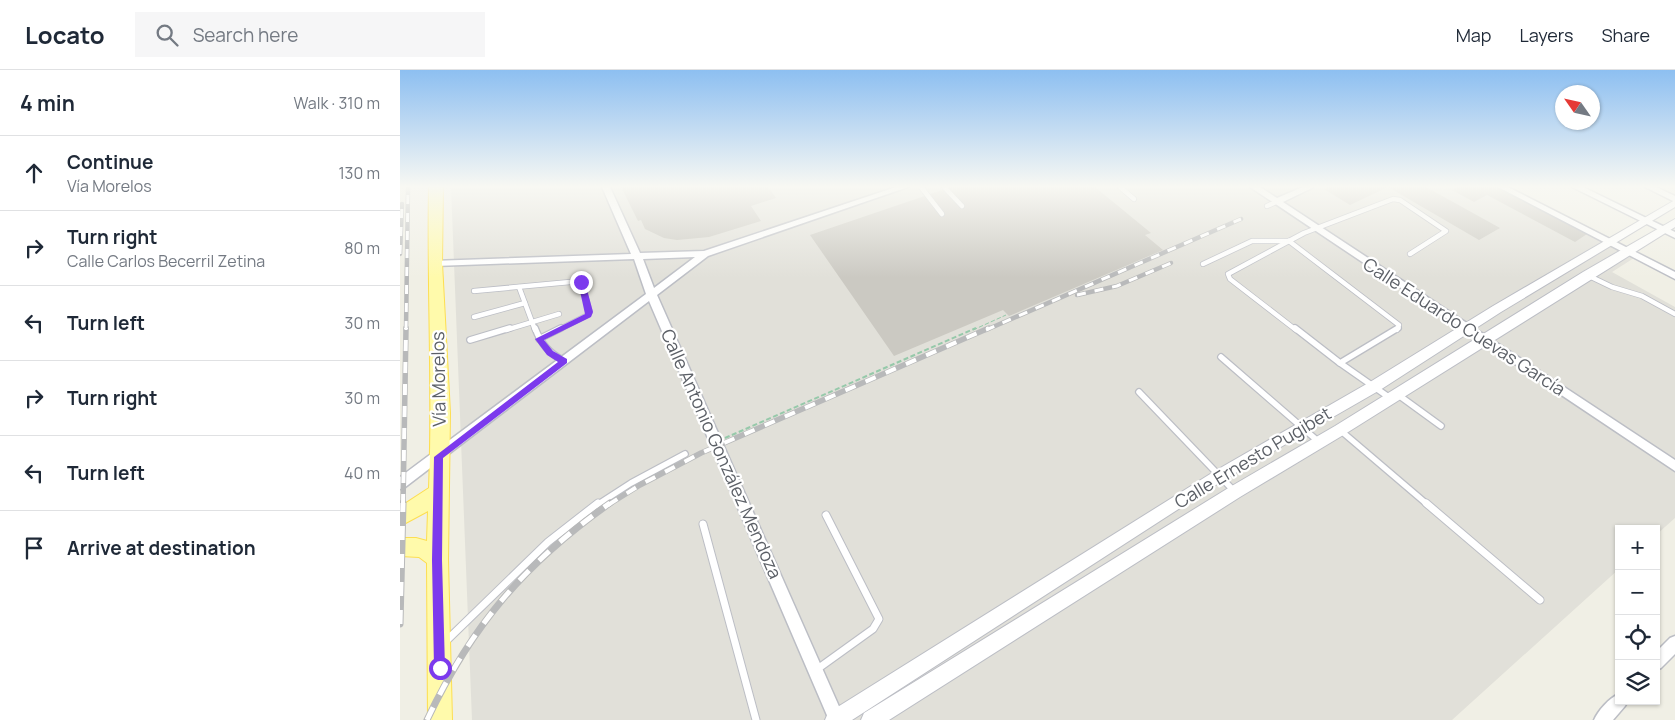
<!DOCTYPE html>
<meta charset="utf-8">
<style>
body{margin:0;font-family:Manrope,sans-serif;background:#f6f6f7;color:#1f2937}
.controls{position:absolute;right:15px;bottom:15px;display:grid;overflow:hidden;border-radius:0px;box-shadow:0 1px 4px #0004}
.controls button{width:45px;height:45px;display:grid;place-items:center;padding:0;border:0;border-bottom:1px solid #e0e1e3;background:#fff;color:#1f2937;font:25px sans-serif}
.compass{position:absolute;left:1155px;top:15px;width:45px;height:45px;border-radius:50%;background:#fff;box-shadow:0 1px 4px #0004;rotate:304deg}
.stop{position:absolute;width:15px;height:15px;margin:-11px;border:4px solid #7c3aed;border-radius:50%;background:#fff}
.stop.end{background:#7c3aed;border-color:#fff;box-shadow:0 1px 5px #0008}
.list{margin:0;padding:0;list-style:none}
h2{display:flex;justify-content:space-between;align-items:center;height:65px;margin:0;padding:0 20px;font-size:21px}
h2 small{font-size:16px;font-weight:400;color:#747a83}
.list li{display:grid;grid-template-columns:32px 1fr auto;gap:15px;align-items:center;box-sizing:border-box;height:75px;padding:0 20px;border-top:1px solid #e0e1e3}
.list b{display:block;font-size:19px;white-space:nowrap}
.list p{margin:0;font-size:16px;white-space:nowrap;color:#747a83}
.list em{font-size:16px;font-style:normal;color:#747a83}
.icon{flex:none;width:28px;height:28px;fill:none;stroke:currentColor;stroke-width:2;stroke-linecap:round;stroke-linejoin:round}
.map{position:relative;flex:none;width:1275px;height:650px;overflow:hidden}
header{display:flex;align-items:center;gap:30px;box-sizing:border-box;height:70px;padding:0 25px;background:#fff;border-bottom:1px solid #e0e1e3}
header strong{font-size:24px}
nav{display:flex;gap:28px;margin-inline-start:auto;font-size:18px}
.search{width:350px;height:45px;background:#f6f6f7;display:flex;align-items:center;gap:12px;box-sizing:border-box;padding:0 18px;border-radius:0px;color:#747a83;font-size:19px}
main{display:flex}
aside{flex:1;background:#fff}
.map>svg:first-child{display:block}
.industrial{fill:#e1e0d9}
.building{fill:#cbc9c2}
.lines{fill:none;stroke-linecap:round;stroke-linejoin:round}
.service-far2-casing{stroke:#bcbec5;stroke-width:6}
.service-far1-casing{stroke:#bcbec5;stroke-width:8}
.service-casing{stroke:#bcbec5;stroke-width:9}
.minor-casing{stroke:#bcbec5;stroke-width:3}
.tertiary-casing{stroke:#bcbec5;stroke-width:2}
.primary-casing{stroke:#fdde51;stroke-width:2}
.path-far1{stroke:#96c9aa;stroke-width:1;stroke-dasharray:4.5 2;stroke-linecap:butt}
.path{stroke:#96c9aa;stroke-width:2;stroke-dasharray:5 2.5;stroke-linecap:butt}
.service-far2{stroke:#fff;stroke-width:4.5}
.service-far1{stroke:#fff;stroke-width:5.5}
.service{stroke:#fff;stroke-width:7}
.minor{fill:#fff;fill-rule:evenodd}
.tertiary{fill:#fff;fill-rule:evenodd}
.primary{fill:#fffaab;fill-rule:evenodd}
.rail-far2-casing{stroke:#b8b9ba;stroke-width:4.5}
.rail-far1-casing{stroke:#b8b9ba;stroke-width:5.5}
.rail-casing{stroke:#b8b9ba;stroke-width:7}
.rail-far2{stroke:#fff;stroke-width:3;stroke-dasharray:9;stroke-linecap:butt}
.rail-far1{stroke:#fff;stroke-width:4;stroke-dasharray:11;stroke-linecap:butt}
.rail{stroke:#fff;stroke-width:5;stroke-dasharray:14;stroke-linecap:butt}
.route{fill:#7c3aed}
.labels{text-anchor:middle;stroke-width:4.5;stroke-linejoin:round;paint-order:stroke}
.street-label{font-size:18px;fill:#5c6067;stroke:#fff}
</style>
<header>
<strong>Locato</strong>
<div class="search"><svg class="icon" aria-label="search" viewBox="0 0 24 24"><circle cx="10" cy="10" r="6"/><path d="M15 15l6 6"/></svg>Search here</div>
<nav><a>Map</a><a>Layers</a><a>Share</a></nav>
</header>
<main>
<aside>
<h2>4 min<small>Walk · 310 m</small></h2>
<ul class="list">
<li><svg class="icon" aria-label="ahead" viewBox="0 0 24 24"><path d="M12 20V5M6 11l6-6 6 6"/></svg><div><b>Continue</b><p>Vía Morelos</p></div><em>130 m</em></li>
<li><svg class="icon" aria-label="right" viewBox="0 0 24 24"><path d="M7 20v-9h11M14 6l5 5-5 5"/></svg><div><b>Turn right</b><p>Calle Carlos Becerril Zetina</p></div><em>80 m</em></li>
<li><svg class="icon" aria-label="left" viewBox="0 0 24 24"><path d="M17 20v-9H6M10 6l-5 5 5 5"/></svg><div><b>Turn left</b></div><em>30 m</em></li>
<li><svg class="icon" aria-label="right" viewBox="0 0 24 24"><path d="M7 20v-9h11M14 6l5 5-5 5"/></svg><div><b>Turn right</b></div><em>30 m</em></li>
<li><svg class="icon" aria-label="left" viewBox="0 0 24 24"><path d="M17 20v-9H6M10 6l-5 5 5 5"/></svg><div><b>Turn left</b></div><em>40 m</em></li>
<li><svg class="icon" aria-label="arrive" viewBox="0 0 24 24"><path d="M6 21V4h12l-3 4 3 4H6"/></svg><div><b>Arrive at destination</b></div></li>
</ul>
</aside>
<div class="map">
<svg width="1275" height="650" viewBox="0 0 1275 650">
<rect width="100%" height="100%" fill="#f0efe5"/>
<path class="industrial" d="M 51,117 L 1038,117 L 1043,120 L 1048,117 L 1101,117 L 1234,188 L 1212,202 L 1275,237 L 1275,448 L 1256,465 L 1256,459 L 1219,459 L 1219,499 L 1052,650 L 72,650 Z"/>
<g class="building">
<path d="M 221,117 L 368,117 L 376,128 L 351,136 L 361,151 L 309,167 L 277,170 L 264,168 L 245,159 L 241,150 L 238,151 Z"/>
<path d="M 551,117 L 695,117 L 751,163 L 745,165 L 763,180 L 609,246 L 603,240 L 494,286 L 410,165 Z"/>
<path d="M 928,117 L 1026,117 L 1100,158 L 1079,170 L 988,117 L 950,135 L 924,119 Z"/>
<path d="M 1058,117 L 1096,117 L 1187,164 L 1175,172 L 1087,125 L 1074,132 L 1052,120 Z"/>
</g>
<g class="lines">
<g class="service-far2-casing">
<g id="service-far2">
<path d="M 521,117 L 542,144"/>
<path d="M 544,117 L 562,136"/>
<path d="M 720,117 L 734,129"/>
<path d="M 867,136 L 876,132"/>
<path d="M 889,171 L 999,255 L 997,260"/>
<path d="M 889,171 L 828,204 L 830,209 L 896,260"/>
<path d="M 889,171 L 904,163 L 993,129 L 1000,130 L 1046,161 L 1010,184"/>
<path d="M 803,194 L 852,171 L 889,171"/>
<path d="M 1187,205 L 1212,217 L 1242,226 L 1275,244"/>
<path d="M 119,217 L 135,260"/>
<path d="M 74,221 L 181,211 L 190,242 L 188,245 L 158,260"/>
<path d="M 74,247 L 125,233"/>
<path d="M 106,260 L 159,244"/>
</g>
</g>
<g class="service-far1-casing">
<g id="service-far1">
<path d="M 135,258 C 141,274 149,283 164,291"/>
<path d="M 895,258 L 940,293 L 998,258"/>
<path d="M 139,269 L 161,258"/>
<path d="M 70,270 L 110,258"/>
<path d="M 821,287 L 919,372"/>
<path d="M 940,293 L 990,328"/>
<path d="M 739,322 L 835,422"/>
<path d="M 997,324 L 1041,356"/>
<path d="M 940,360 L 1028,435"/>
<path d="M 197,435 L 231,413 L 285,384"/>
</g>
</g>
<g class="service-casing">
<g id="service">
<path d="M 1026,433 L 1140,530"/>
<path d="M 303,454 L 356,650"/>
<path d="M 44,573 L 148,472 L 198,433"/>
<path d="M 416,600 L 473,559 L 479,549 L 426,445"/>
</g>
</g>
<g class="minor-casing">
<g id="minor">
<path d="M 202,117 L 210,117 L 240,183 L 304,181 L 496,117 L 508,117 L 308,186 L 257,225 L 445,650 L 429,650 L 249,231 L 4,418 L 0,419 L 0,407 L 246,224 L 234,189 L 35,196 L 32,195 L 32,191 L 231,184 ZM 295,187 L 254,218 L 243,189 Z"/>
<path d="M 850,117 L 860,117 L 877,128 L 903,117 L 914,117 L 883,132 L 1275,390 L 1275,401 Z"/>
<path d="M 1098,117 L 1108,117 L 1275,202 L 1275,209 Z"/>
<path d="M 1172,117 L 1183,117 L 1275,162 L 1275,168 Z"/>
<path d="M 1245,117 L 1256,117 L 1275,126 L 1275,132 Z"/>
<path d="M 1275,566 L 1275,584 L 1261,598 L 1256,600 L 1256,582 L 1270,568 Z"/>
<path d="M 1219,624 L 1219,631 L 1228,631 L 1225,636 L 1213,650 L 1194,650 C 1198,641 1209,628 1219,624 Z"/>
</g>
</g>
<g class="tertiary-casing">
<g id="tertiary">
<path d="M 1275,130 L 1275,137 L 1101,242 L 980,320 L 825,409 L 452,650 L 425,650 L 428,643 L 815,401 L 970,312 L 1093,236 Z"/>
<path d="M 1275,149 L 1275,157 L 945,364 L 840,427 L 489,650 L 461,650 L 464,643 L 830,417 L 935,356 L 1183,202 Z"/>
</g>
</g>
<g class="primary-casing">
<path id="primary" d="M 29,117 L 43,117 L 42,193 L 50,343 L 48,490 L 52,650 L 28,650 L 27,493 L 19,487 L 0,486 L 0,468 L 16,468 L 27,471 L 28,441 L 0,456 L 0,437 L 29,418 C 33,317 27,217 29,117 Z"/>
</g>
<path class="path-far1" d="M 573,260 L 606,245"/>
<path class="path" d="M 325,368 L 576,258"/>
<use href="#service-far2" class="service-far2"/>
<use href="#service-far1" class="service-far1"/>
<use href="#service" class="service"/>
<use href="#minor" class="minor"/>
<use href="#tertiary" class="tertiary"/>
<use href="#primary" class="primary"/>
<g class="rail-far2-casing">
<g id="rail-far2">
<path d="M 0,184 L 2,134"/>
<path d="M 677,225 L 717,216 L 771,193"/>
<path d="M 6,260 L 8,117"/>
<path d="M 586,260 L 841,149"/>
</g>
</g>
<g class="rail-far1-casing">
<g id="rail-far1">
<path d="M 3,435 L 6,258"/>
<path d="M 208,435 L 240,415 L 301,383 L 589,258"/>
</g>
</g>
<g class="rail-casing">
<g id="rail">
<path d="M 0,554 L 3,433"/>
<path d="M 27,650 C 72,555 124,494 210,433"/>
</g>
</g>
<use href="#rail-far2" class="rail-far2"/>
<use href="#rail-far1" class="rail-far1"/>
<use href="#rail" class="rail"/>
</g>
<linearGradient id="sky" x2="0" y2="1"><stop stop-color="#8dbff1"/><stop offset="0.56" stop-color="#f8f8f3"/><stop offset="1" stop-color="#f8f8f3" stop-opacity="0"/></linearGradient>
<rect width="1275" height="208" fill="url(#sky)"/>
<path class="route" d="M 181,209 L 185,212 L 193,242 L 191,247 L 144,270 L 153,281 L 167,289 L 167,293 L 43,388 L 42,490 L 45,598 L 44,601 L 40,603 L 36,601 L 34,598 L 32,490 L 34,387 L 158,292 L 147,285 L 135,269 L 185,244 L 178,212 Z"/>
<g class="labels">
<g class="street-label">
<text transform="translate(1064 257) rotate(33)" y="6">Calle Eduardo Cuevas García</text>
<text transform="translate(39 309) rotate(-91)" y="6">Vía Morelos</text>
<text transform="translate(321 384) rotate(66)" y="6">Calle Antonio González Mendoza</text>
<text transform="translate(853 388) rotate(-31)" y="6">Calle Ernesto Pugibet</text>
</g>
</g>
</svg>
<div class="controls">
<button>+</button>
<button>−</button>
<button><svg class="icon" aria-label="locate" viewBox="0 0 24 24"><circle cx="12" cy="12" r="6"/><path d="M12 2v4M12 18v4M2 12h4M18 12h4"/></svg></button>
<button><svg class="icon" aria-label="layers" viewBox="0 0 24 24"><path d="M12 4l9 5-9 5-9-5zM3 14l9 5 9-5"/></svg></button>
</div>
<svg class="compass" viewBox="-18 -18 36 36"><path d="M0-13l5 13h-10z" fill="#e53935"/><path d="M0 13l5-13h-10z" fill="#747a83"/></svg>
<div class="stop" style="left:40px;top:598px"></div>
<div class="stop end" style="left:181px;top:212px"></div>
</div>
</main>
